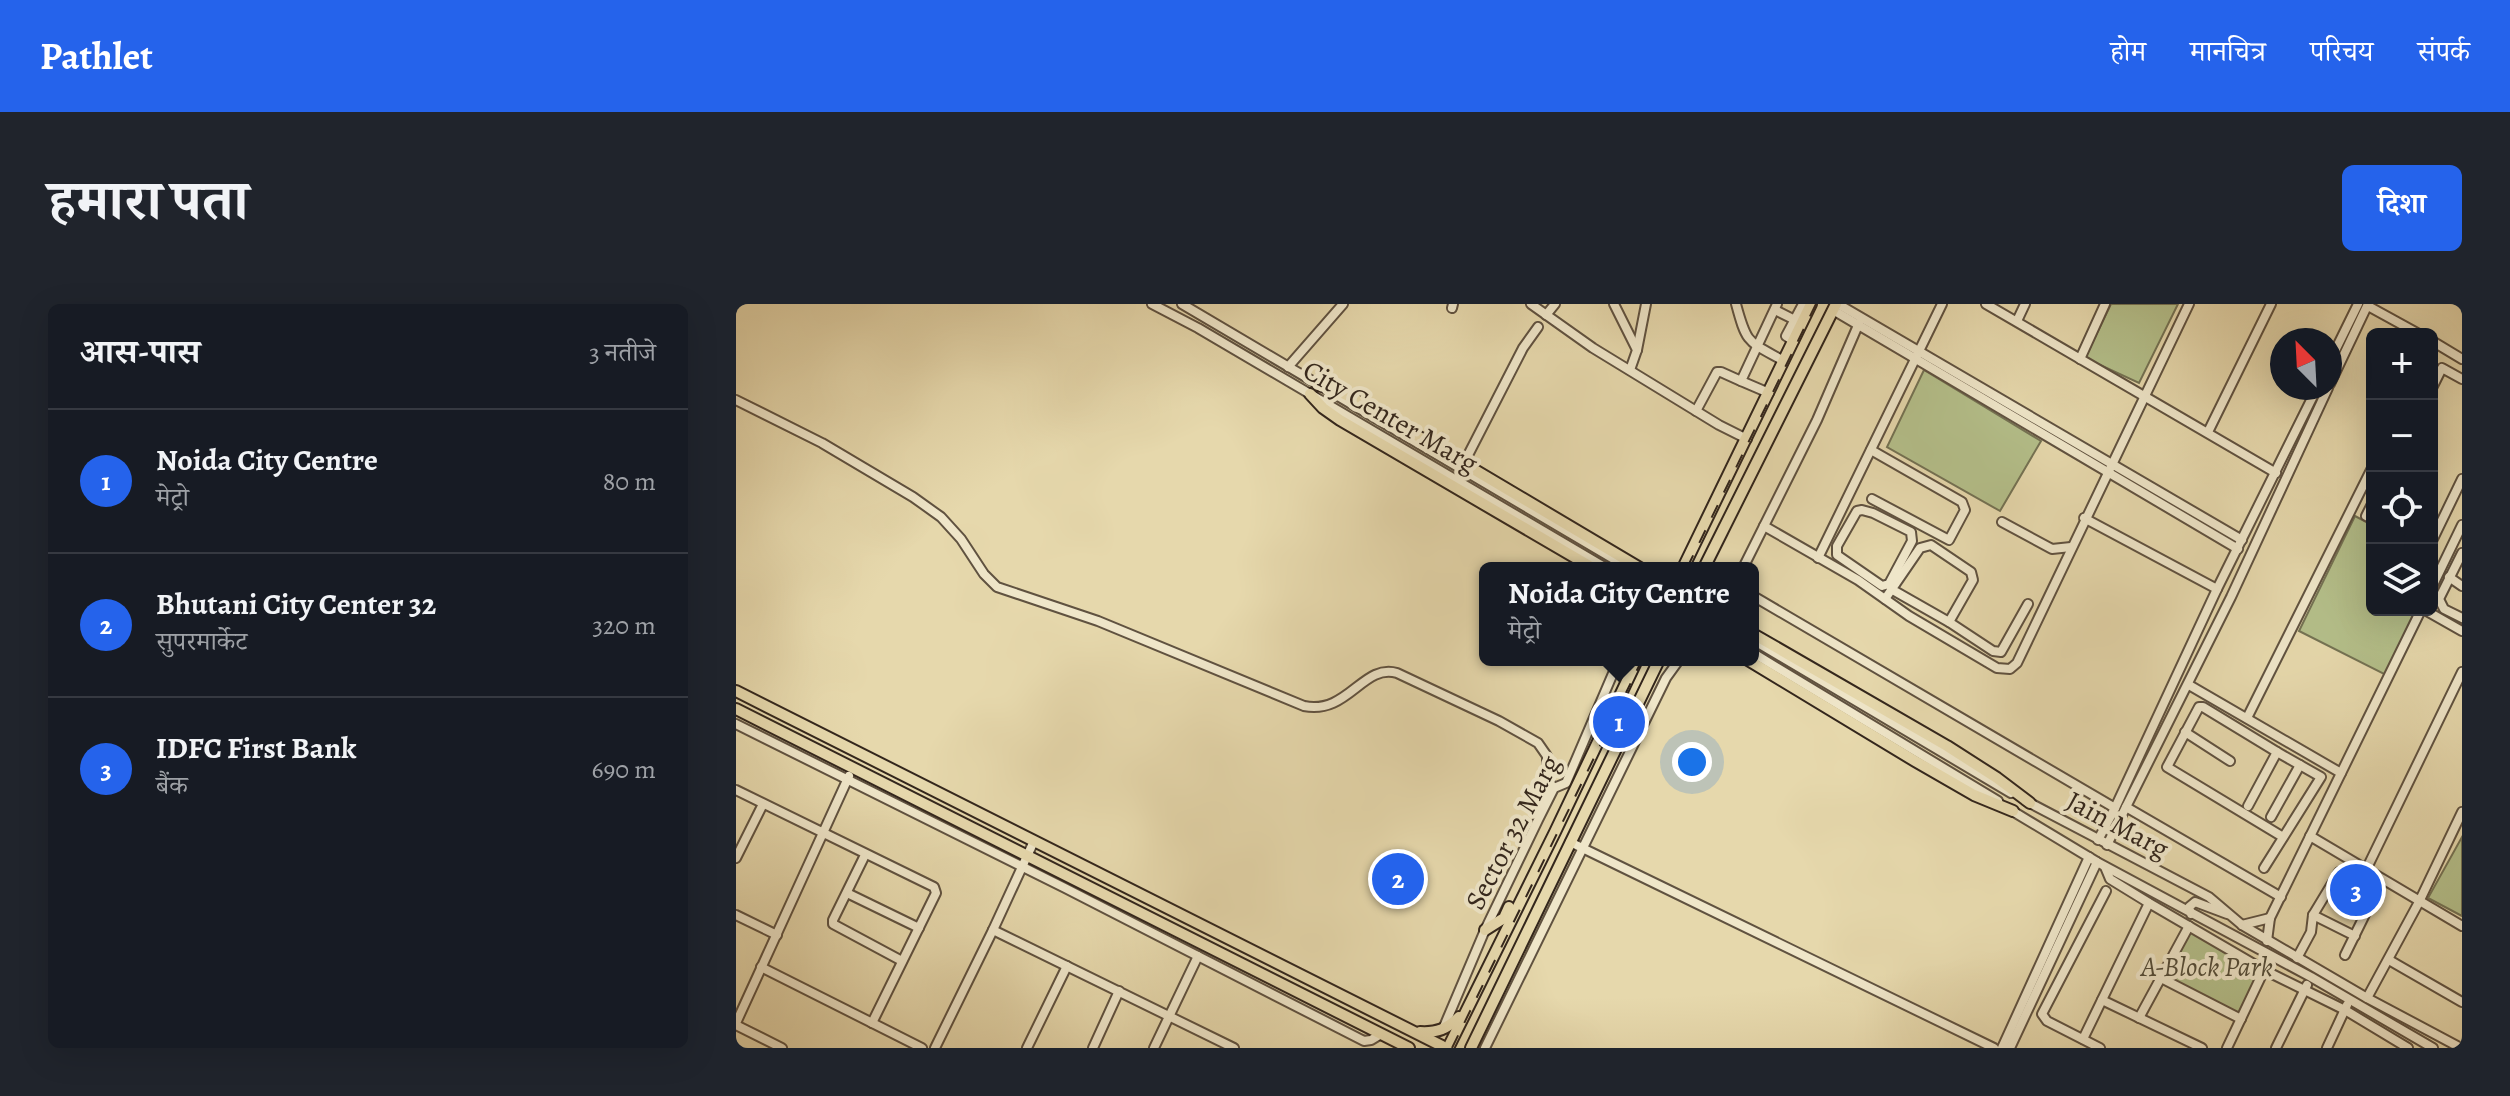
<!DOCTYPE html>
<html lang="hi">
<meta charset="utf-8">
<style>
body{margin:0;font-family:Alegreya,"Noto Serif Devanagari",serif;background:#20242c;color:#f1f3f6}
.controls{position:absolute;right:24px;top:24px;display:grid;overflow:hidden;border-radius:12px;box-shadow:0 8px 32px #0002}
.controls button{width:72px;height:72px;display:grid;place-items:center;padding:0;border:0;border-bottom:2px solid #363941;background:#171b24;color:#f1f3f6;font:40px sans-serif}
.compass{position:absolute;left:1534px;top:24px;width:72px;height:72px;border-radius:50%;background:#171b24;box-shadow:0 8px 32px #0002;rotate:336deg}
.you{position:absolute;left:956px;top:458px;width:28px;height:28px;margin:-20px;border:6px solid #fff;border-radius:50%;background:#1a73e8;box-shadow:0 0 0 12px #1a73e833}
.badge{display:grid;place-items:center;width:52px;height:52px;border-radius:50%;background:#2563eb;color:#fff;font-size:26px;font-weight:700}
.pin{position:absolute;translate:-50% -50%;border:4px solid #fff;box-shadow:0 2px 8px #0006}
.popup{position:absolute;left:743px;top:258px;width:280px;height:104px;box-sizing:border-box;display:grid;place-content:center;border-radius:12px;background:#171b24;filter:drop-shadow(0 2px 6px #0005);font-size:26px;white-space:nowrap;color:#9ea1a6}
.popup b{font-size:30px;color:#f1f3f6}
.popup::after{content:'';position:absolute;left:50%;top:100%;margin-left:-16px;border:16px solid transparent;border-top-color:#171b24}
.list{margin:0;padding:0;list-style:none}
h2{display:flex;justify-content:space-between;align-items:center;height:104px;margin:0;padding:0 32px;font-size:34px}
h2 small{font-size:26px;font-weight:400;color:#9ea1a6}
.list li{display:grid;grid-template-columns:52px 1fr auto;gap:24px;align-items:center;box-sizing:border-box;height:144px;padding:0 32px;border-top:2px solid #363941}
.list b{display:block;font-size:30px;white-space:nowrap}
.list p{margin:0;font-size:26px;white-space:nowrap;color:#9ea1a6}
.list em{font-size:26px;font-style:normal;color:#9ea1a6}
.icon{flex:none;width:44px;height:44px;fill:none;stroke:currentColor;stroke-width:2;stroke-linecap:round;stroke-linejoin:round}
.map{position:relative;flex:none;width:1726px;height:744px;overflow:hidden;border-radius:12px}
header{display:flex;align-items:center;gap:48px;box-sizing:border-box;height:112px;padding:0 40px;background:#2563eb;color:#fff}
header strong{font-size:38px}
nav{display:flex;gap:44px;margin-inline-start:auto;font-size:28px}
.intro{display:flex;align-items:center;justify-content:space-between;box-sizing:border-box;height:192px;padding:0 48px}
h1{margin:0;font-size:56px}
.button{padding:20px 36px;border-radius:12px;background:#2563eb;color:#fff;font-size:28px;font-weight:700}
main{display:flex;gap:48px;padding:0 48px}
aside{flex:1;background:#171b24;border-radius:12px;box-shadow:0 8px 32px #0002}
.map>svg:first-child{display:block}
.green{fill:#b4bf8a;stroke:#747253;stroke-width:2}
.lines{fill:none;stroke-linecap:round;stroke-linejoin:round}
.minor-casing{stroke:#605240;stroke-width:12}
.major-casing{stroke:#33261c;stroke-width:14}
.minor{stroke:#efe6c9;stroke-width:8}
.major{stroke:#e6d8ac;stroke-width:10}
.rail{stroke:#33261c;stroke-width:2;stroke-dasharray:14 14;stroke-linecap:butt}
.labels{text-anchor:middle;stroke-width:8;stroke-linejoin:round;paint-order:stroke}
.street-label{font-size:28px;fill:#33261c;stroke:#efe6c9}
.park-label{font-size:28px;font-style:italic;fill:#534c38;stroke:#efe6c9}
</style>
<header>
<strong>Pathlet</strong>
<nav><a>होम</a><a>मानचित्र</a><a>परिचय</a><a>संपर्क</a></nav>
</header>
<div class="intro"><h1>हमारा पता</h1><a class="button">दिशा</a></div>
<main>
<aside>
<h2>आस-पास<small>3 नतीजे</small></h2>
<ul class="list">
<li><span class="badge">1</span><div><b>Noida City Centre</b><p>मेट्रो</p></div><em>80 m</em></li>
<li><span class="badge">2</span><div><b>Bhutani City Center 32</b><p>सुपरमार्केट</p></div><em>320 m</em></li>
<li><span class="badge">3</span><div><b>IDFC First Bank</b><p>बैंक</p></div><em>690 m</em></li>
</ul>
</aside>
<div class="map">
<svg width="1726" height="744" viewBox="0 0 1726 744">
<rect width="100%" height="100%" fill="#e6d8ac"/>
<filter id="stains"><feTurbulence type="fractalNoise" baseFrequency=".0025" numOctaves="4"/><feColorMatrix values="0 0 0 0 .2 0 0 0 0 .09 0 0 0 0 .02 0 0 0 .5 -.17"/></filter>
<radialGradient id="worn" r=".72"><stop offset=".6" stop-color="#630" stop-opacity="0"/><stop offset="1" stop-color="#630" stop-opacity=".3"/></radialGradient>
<g class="green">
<path d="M 1375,0 L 1442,0 L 1403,79 L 1349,54 Z"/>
<path d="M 1188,66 L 1305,137 L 1264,207 L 1151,143 Z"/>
<path d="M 1619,212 L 1636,221 L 1636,306 L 1685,306 L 1652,372 L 1563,327 Z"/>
<path d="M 1726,533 L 1726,612 L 1692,594 Z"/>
<path d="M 1456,620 L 1528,661 L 1504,713 L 1428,674 Z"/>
</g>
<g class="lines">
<g class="minor-casing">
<g id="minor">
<path d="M 416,0 L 462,24 L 870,264"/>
<path d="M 446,0 L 893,264"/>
<path d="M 795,0 L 857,44 L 983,121 L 1011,135"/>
<path d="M 878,0 L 901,46 L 894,66"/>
<path d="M 1000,0 C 1011,41 1012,37 1048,57"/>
<path d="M 1102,0 L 1506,236"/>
<path d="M 1250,0 L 1540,169"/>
<path d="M 1632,2 L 1683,30"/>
<path d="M 716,4 L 717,0"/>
<path d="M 1039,6 L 1059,16"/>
<path d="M 1097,6 L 1502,245"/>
<path d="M 810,11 L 819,0"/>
<path d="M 1281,17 L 1289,0"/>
<path d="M 1058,37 L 1050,32 L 1067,0"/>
<path d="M 1696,37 L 1726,55"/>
<path d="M 901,46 L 910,0"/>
<path d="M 1344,55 L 1369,0"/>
<path d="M 1594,57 L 1622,0"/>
<path d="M 552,63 L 607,0"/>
<path d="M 1594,80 L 1632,0"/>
<path d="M 1696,84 L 1706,64 L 1726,75"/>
<path d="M 1033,89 L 1005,77 L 1041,0"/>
<path d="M 0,96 L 86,139 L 177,193 L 205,213 L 225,235 L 248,270 L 261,283 L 362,317 L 568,402 C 612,411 627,359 661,369 L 763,417 L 802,439 L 811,452 L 811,476 L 818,484"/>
<path d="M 960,107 L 981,68 L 985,68 L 1005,77"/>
<path d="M 1472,128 L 1535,0"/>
<path d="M 1135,146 L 1226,198 L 1229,206 L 1213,236 L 1136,195"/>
<path d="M 728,159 L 787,44 L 802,23"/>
<path d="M 1636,200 L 1630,212 L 1636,215"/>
<path d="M 1126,206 L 1137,209 L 1175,228 L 1176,237 L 1153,280 L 1146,282 L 1101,251 L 1101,242 L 1121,207 Z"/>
<path d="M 1348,214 L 1481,285"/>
<path d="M 1266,218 L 1316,245 L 1335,243"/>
<path d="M 1028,222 L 1122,276 L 1173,312 L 1261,364 L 1274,365 L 1281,359 L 1453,0"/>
<path d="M 1696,237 L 1726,175"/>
<path d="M 1726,249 L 1703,295 L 1708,305 L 1726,314"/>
<path d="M 1082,254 L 1206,0"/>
<path d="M 1007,264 L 1081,116 L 1123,19"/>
<path d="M 1713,273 L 1726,282"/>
<path d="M 1696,283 L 1726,221"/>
<path d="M 1017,292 L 1379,504"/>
<path d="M 1149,295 L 1184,244 L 1195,241 L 1235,268 L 1237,276 L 1213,318 L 1155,285"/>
<path d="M 1689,306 L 1726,327"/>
<path d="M 1213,318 L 1257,347 L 1265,348 L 1292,300"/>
<path d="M 1017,336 L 1275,489"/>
<path d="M 1017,349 L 1262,497"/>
<path d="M 1453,381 L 1605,469"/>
<path d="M 1511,414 L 1636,164"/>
<path d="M 0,420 L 329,584 L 628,737 L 635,736 L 645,730"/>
<path d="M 1449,428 L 1494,457"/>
<path d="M 0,486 L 198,583 L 200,589 L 136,719"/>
<path d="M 1290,497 L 1473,593 L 1506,621 L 1631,694 L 1725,744"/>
<path d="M 1512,502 L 1541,448 L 1467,403 L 1463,403 L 1431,463 L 1547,533"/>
<path d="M 1390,503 L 1545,593"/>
<path d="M 1273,505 L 1361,558 L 1575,673 L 1697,744"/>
<path d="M 1535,513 L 1564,461"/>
<path d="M 1574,532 L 1726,622"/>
<path d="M 1362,536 L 1379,504 L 1481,285 L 1581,84"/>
<path d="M 834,538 L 1258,744"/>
<path d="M 1371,541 L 1495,293 L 1592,84"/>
<path d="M 129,551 L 97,616 L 97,620 L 166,657"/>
<path d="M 0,554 L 27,500"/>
<path d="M 1369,563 L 1374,575 L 1413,599 L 1528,666 L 1609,706 L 1672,744"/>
<path d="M 1528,564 L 1585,473 L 1541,448"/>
<path d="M 1630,566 L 1726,368"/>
<path d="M 111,589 L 183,624"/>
<path d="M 1455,610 L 1453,603 L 1459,598 L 1491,610"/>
<path d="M 0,611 L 41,631"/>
<path d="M 1577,611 L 1603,568 L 1640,587"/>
<path d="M 1506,621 L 1534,614"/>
<path d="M 257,626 L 498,744"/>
<path d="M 1531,637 L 1534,614 L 1685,306"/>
<path d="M 1609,651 L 1642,584"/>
<path d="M 1561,654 L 1575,628 L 1577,611 L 1619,632"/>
<path d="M 1653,656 L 1726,698"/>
<path d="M 25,663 L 186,744"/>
<path d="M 1425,674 L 1505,715"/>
<path d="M 1631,694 L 1683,598 L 1726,508"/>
<path d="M 1366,696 L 1466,744"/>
<path d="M 1403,714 L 1453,622"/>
<path d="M 0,719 L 113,472"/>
<path d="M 0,721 L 46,744"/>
<path d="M 707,725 L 749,626 L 802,516 L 818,484 L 830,479 L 878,367 L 893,356"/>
<path d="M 1347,735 L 1413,599"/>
<path d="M 199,744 L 257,626 L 298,537"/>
<path d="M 291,744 L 331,662"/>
<path d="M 357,744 L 383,687"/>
<path d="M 418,744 L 462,652"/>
<path d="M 749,744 L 930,374 L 943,356"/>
<path d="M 1266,744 L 1353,553"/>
<path d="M 1274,744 L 1361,558"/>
<path d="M 1364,744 L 1311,717 L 1306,710 L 1370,587"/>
<path d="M 1491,744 L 1530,662"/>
<path d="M 1540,744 L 1571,681"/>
<path d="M 1591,744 L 1611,701"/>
</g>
</g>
<g class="major-casing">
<g id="major">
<path d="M 582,81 L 599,85 L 626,99 L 904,264"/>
<path d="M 574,90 L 587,104 L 604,116 L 857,264"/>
<path d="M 947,264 L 1075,0"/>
<path d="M 968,264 L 1100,0"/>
<path d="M 1017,330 L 1211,442 L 1261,474 L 1294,499"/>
<path d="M 1012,356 L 1179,457 L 1238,491 L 1277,507"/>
<path d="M 0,387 L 706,742 L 706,744"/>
<path d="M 0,405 L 673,744"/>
<path d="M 749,626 L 768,614 L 773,603"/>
<path d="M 684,728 C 701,729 711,725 723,713"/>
<path d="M 712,744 L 819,528 L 901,356"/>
<path d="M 735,744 L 923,356"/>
</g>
</g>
<use href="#minor" class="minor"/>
<use href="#major" class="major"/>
<g class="rail">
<path d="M 951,264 L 1080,0"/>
<path d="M 716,744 L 906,356"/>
</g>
</g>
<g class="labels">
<g class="street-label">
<text transform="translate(655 112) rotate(30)" y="10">City Center Marg</text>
<text transform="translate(1382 520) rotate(28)" y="10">Jain Marg</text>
<text transform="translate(776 528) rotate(-62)" y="10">Sector 32 Marg</text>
</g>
<g class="park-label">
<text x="1471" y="672">A-Block Park</text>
</g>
</g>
<rect width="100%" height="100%" filter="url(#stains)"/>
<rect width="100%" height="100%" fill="url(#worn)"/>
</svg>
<div class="controls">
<button>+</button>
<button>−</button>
<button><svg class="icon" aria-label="locate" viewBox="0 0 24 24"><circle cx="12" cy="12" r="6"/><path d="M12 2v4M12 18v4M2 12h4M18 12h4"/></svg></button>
<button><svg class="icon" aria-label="layers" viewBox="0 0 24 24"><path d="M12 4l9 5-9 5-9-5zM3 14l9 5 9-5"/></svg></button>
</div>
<svg class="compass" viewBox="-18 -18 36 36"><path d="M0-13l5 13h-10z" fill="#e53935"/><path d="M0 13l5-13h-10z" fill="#9ea1a6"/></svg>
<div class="you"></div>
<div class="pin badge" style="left:883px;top:418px">1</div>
<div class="popup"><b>Noida City Centre</b>मेट्रो</div>
<div class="pin badge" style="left:662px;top:575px">2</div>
<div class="pin badge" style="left:1620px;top:586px">3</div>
</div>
</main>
